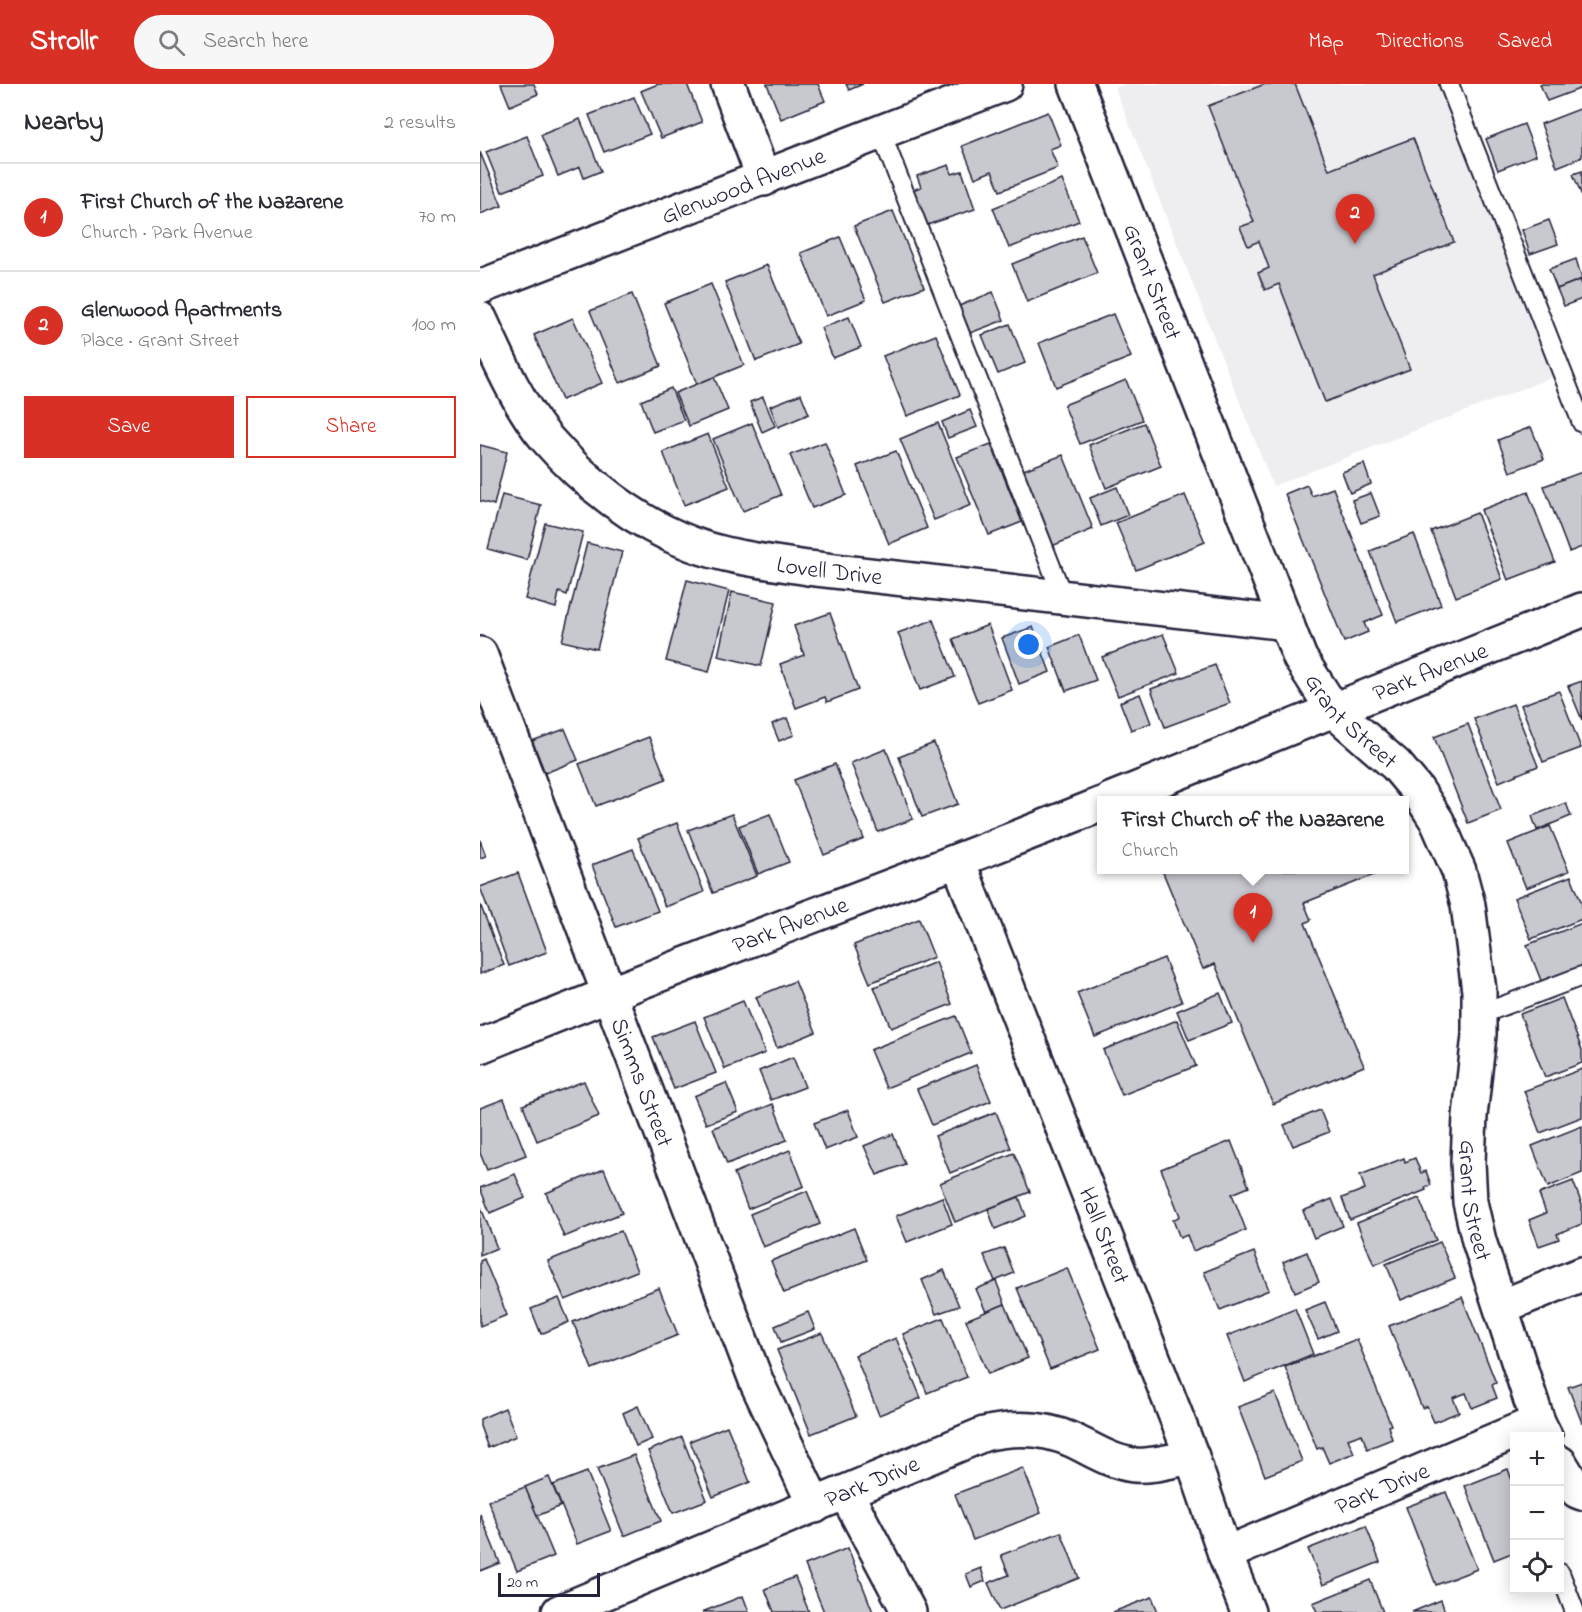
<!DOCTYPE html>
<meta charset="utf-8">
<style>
body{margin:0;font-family:"Indie Flower",sans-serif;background:#f7f7f7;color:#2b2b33}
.controls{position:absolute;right:18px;bottom:18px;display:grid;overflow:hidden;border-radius:0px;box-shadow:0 3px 15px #0003}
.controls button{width:54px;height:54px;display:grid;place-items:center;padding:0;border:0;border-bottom:2px solid #e1e1e2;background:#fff;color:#2b2b33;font:30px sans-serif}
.scale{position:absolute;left:18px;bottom:15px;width:102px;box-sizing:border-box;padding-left:6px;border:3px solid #22223b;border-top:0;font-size:16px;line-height:21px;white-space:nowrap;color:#22223b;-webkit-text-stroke:4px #fff;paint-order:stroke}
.you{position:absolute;left:549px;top:561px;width:21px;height:21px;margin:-15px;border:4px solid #fff;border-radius:50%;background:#1a73e8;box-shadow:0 0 0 9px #1a73e833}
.badge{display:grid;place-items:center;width:39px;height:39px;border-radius:50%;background:#d93025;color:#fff;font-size:20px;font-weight:700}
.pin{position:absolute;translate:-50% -50px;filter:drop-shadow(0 2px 3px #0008)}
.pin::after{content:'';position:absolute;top:32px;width:21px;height:18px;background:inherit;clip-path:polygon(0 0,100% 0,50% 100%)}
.popup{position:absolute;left:617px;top:712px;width:312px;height:78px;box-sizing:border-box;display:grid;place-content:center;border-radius:0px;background:#fff;filter:drop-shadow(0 2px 4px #0005);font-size:20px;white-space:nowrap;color:#7c7c81}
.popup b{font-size:22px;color:#2b2b33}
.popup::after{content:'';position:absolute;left:50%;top:100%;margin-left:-12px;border:12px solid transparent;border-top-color:#fff}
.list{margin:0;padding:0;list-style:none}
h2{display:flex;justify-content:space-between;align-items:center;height:78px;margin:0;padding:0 24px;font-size:26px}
h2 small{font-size:20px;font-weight:400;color:#7c7c81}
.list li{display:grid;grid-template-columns:39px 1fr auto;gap:18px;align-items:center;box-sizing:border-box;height:108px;padding:0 24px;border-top:2px solid #e1e1e2}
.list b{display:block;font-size:22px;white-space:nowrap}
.list p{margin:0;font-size:20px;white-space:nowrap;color:#7c7c81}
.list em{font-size:20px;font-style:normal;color:#7c7c81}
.actions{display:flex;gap:12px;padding:18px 24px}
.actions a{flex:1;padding:14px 0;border:2px solid #d93025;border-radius:0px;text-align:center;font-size:21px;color:#d93025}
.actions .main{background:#d93025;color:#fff}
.icon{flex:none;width:33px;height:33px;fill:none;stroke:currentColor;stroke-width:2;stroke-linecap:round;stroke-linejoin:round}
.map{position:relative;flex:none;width:1102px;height:1528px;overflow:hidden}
header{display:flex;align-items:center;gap:36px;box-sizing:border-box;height:84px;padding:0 30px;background:#d93025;color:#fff}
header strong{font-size:28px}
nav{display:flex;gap:33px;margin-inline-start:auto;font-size:21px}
.search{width:420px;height:54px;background:#f7f7f7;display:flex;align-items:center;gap:15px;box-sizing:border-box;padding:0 21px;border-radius:33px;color:#7c7c81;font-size:22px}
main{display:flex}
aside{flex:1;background:#fff}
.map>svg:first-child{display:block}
.built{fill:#eeeef1}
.building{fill:#c8c8cf;stroke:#22223b;stroke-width:1.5}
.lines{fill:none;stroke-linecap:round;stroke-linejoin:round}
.lane-casing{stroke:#22223b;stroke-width:22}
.street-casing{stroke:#22223b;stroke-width:38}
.lane{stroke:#fff;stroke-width:18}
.street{stroke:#fff;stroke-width:33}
.labels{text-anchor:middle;stroke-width:4.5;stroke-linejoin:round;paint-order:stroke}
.street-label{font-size:24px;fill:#22223b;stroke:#fff}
</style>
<header>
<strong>Strollr</strong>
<div class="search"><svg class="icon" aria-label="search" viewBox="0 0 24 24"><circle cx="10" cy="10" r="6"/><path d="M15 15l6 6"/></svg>Search here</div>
<nav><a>Map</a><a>Directions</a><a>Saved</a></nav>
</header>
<main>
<aside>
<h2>Nearby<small>2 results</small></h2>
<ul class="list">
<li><span class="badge">1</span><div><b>First Church of the Nazarene</b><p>Church · Park Avenue</p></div><em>70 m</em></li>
<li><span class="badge">2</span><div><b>Glenwood Apartments</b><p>Place · Grant Street</p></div><em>100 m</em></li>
</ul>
<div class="actions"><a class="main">Save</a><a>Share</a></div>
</aside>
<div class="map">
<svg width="1102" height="1528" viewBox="0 0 1102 1528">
<rect width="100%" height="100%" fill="#fff"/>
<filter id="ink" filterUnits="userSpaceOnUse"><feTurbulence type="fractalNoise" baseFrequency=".0167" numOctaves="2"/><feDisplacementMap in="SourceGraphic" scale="12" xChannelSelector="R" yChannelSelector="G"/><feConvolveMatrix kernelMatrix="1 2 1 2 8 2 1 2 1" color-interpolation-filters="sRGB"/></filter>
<g filter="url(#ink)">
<path class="built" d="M 645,0 L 974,0 L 1088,287 L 793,402 L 635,4 Z"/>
<g class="building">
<path d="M 21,0 L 54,0 L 58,10 L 30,22 Z"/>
<path d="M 178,0 L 207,0 L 222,38 L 181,54 L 161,7 Z"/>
<path d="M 287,0 L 338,0 L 345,17 L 301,35 Z"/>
<path d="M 366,0 L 383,0 L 369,6 Z"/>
<path d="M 785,0 L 815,0 L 849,86 L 933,54 L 974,158 L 893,190 L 930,285 L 845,318 L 799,200 L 785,206 L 778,189 L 789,184 L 779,157 L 768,162 L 760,143 L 774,138 L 728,22 Z"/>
<path d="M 1060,0 L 1102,0 L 1102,4 L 1067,17 Z"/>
<path d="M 154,13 L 170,50 L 124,68 L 109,31 Z"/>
<path d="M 1102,24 L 1102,73 L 1077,83 L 1061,40 Z"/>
<path d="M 568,28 L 581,61 L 570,65 L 578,84 L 520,107 L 512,87 L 495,94 L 482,62 Z"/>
<path d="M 100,35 L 121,87 L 104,94 L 100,83 L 78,92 L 61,51 Z"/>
<path d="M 1044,40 L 1056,71 L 1018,86 L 1006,55 Z"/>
<path d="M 47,52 L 63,92 L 22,108 L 6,68 Z"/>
<path d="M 0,68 L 22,122 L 0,130 Z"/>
<path d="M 469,81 L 472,90 L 482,87 L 495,125 L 444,142 L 432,106 L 441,103 L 437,92 Z"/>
<path d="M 1102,87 L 1102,112 L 1093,90 Z"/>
<path d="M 582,96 L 599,137 L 529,164 L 513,124 Z"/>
<path d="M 413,127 L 444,203 L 405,218 L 374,142 Z"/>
<path d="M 1069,136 L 1078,160 L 1050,170 L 1042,146 Z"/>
<path d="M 602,152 L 617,189 L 547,218 L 532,180 Z"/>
<path d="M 360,153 L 386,216 L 346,232 L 321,169 Z"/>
<path d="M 1096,175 L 1102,195 L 1077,205 L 1069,185 Z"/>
<path d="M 287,181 L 319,260 L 276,277 L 245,198 Z"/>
<path d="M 1100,196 L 1102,201 L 1102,215 L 1084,222 L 1077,205 Z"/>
<path d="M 231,200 L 264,281 L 217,300 L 184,219 Z"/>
<path d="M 513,208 L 524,236 L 490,249 L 479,222 Z"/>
<path d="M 152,210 L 181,282 L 140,299 L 110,227 Z"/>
<path d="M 633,230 L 651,273 L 576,303 L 559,259 Z"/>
<path d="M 369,233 L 381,263 L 353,274 L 341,244 Z"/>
<path d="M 93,234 L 122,299 L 82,316 L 54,251 Z"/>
<path d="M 530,240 L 545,279 L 518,290 L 502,251 Z"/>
<path d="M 456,251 L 480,311 L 427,332 L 403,272 Z"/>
<path d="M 234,293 L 248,326 L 209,342 L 195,309 Z"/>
<path d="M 646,296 L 662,336 L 600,360 L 584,321 Z"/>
<path d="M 191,304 L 204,336 L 173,348 L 161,317 Z"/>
<path d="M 321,310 L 329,330 L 298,343 L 290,322 Z"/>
<path d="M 283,313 L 295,342 L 282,348 L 270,318 Z"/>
<path d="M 490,326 L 497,343 L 468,354 L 462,338 Z"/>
<path d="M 272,339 L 301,411 L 263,427 L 233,355 Z"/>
<path d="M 458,339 L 491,421 L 454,436 L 420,355 Z"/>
<path d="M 664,339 L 681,382 L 626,404 L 609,361 Z"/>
<path d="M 1051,343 L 1064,375 L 1030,388 L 1018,356 Z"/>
<path d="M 228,350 L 249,403 L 204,421 L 183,368 Z"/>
<path d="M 345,358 L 366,411 L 332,424 L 310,371 Z"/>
<path d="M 511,360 L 542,438 L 509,451 L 477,373 Z"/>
<path d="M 0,361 L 27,368 L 14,421 L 0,417 Z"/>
<path d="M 416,367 L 447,444 L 409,460 L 377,382 Z"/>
<path d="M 583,371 L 613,445 L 572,462 L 541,387 Z"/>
<path d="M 884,380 L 891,400 L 870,409 L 862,388 Z"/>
<path d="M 1102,388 L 1102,463 L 1089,468 L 1064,402 Z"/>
<path d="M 827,401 L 832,412 L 853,404 L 903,531 L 884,539 L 888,548 L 864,558 L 805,410 Z"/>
<path d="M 637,403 L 648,431 L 621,442 L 610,414 Z"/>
<path d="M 1048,408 L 1075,478 L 1028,496 L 1001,426 Z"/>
<path d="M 891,409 L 900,432 L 881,439 L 872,416 Z"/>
<path d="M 22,411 L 61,421 L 47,476 L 8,465 Z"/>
<path d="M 705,411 L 725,458 L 656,486 L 636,439 Z"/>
<path d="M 997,429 L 1022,495 L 976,513 L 951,447 Z"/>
<path d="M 65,439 L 103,448 L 87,511 L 79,508 L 76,524 L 45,515 Z"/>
<path d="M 934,450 L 961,521 L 917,538 L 890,467 Z"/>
<path d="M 107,459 L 142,468 L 117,565 L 82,557 Z"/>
<path d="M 207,496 L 249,507 L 229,588 L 186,577 Z"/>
<path d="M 252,508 L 296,518 L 281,582 L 238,572 Z"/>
<path d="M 350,529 L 378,606 L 347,618 L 345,613 L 316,624 L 300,580 L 324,571 L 314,542 Z"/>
<path d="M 453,536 L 475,593 L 440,606 L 418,549 Z"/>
<path d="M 508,541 L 532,606 L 498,619 L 473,555 Z"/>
<path d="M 553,543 L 570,588 L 539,600 L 522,554 Z"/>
<path d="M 683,550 L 699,589 L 638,612 L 622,573 Z"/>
<path d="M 599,551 L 616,596 L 586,607 L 569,563 Z"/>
<path d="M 735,581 L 750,619 L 685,643 L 671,605 Z"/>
<path d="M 1102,597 L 1102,636 L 1088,602 Z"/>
<path d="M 1079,607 L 1101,664 L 1063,678 L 1041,621 Z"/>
<path d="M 660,610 L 671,639 L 651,646 L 640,618 Z"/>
<path d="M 1033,620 L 1058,682 L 1019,698 L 994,635 Z"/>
<path d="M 307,634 L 314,651 L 299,657 L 292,640 Z"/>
<path d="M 988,640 L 1021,726 L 988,739 L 954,653 Z"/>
<path d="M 85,645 L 98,676 L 65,689 L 52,657 Z"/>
<path d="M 169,653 L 186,695 L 116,722 L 99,680 Z"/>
<path d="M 454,659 L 478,720 L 442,733 L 419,673 Z"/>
<path d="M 406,665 L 433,735 L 398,748 L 371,679 Z"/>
<path d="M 355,680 L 384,755 L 344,771 L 314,696 Z"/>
<path d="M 1086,719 L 1091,732 L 1057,746 L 1052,732 Z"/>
<path d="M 252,730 L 277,792 L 233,809 L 208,746 Z"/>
<path d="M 290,730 L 309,778 L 278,790 L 259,742 Z"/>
<path d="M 197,739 L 224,808 L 185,823 L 158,754 Z"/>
<path d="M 1070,742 L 1089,787 L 1046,804 L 1028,759 Z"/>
<path d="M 0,756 L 6,772 L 0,774 Z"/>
<path d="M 153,765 L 178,827 L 136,843 L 112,781 Z"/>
<path d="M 682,786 L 900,786 L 901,788 L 824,819 L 831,836 L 825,839 L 884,982 L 793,1020 L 735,880 L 723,885 Z"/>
<path d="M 38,789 L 67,868 L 29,882 L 0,803 Z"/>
<path d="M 1091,792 L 1102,820 L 1102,835 L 1051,855 L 1034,814 Z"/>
<path d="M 0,820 L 24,881 L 0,890 Z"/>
<path d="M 439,835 L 454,873 L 390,899 L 374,861 Z"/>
<path d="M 1102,839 L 1102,884 L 1062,899 L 1047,861 Z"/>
<path d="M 684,874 L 702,918 L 615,953 L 597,909 Z"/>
<path d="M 456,878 L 472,920 L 411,944 L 394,903 Z"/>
<path d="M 315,897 L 336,948 L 297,964 L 276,913 Z"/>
<path d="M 740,909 L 752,939 L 709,956 L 697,927 Z"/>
<path d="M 1082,914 L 1102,966 L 1102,979 L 1065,993 L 1040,930 Z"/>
<path d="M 263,917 L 285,969 L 245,985 L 224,933 Z"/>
<path d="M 476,932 L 491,969 L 406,1004 L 390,966 Z"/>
<path d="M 697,936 L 716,982 L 642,1011 L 623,966 Z"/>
<path d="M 215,937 L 236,989 L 194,1005 L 173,953 Z"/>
<path d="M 313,973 L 325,1003 L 291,1016 L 279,987 Z"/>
<path d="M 496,981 L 511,1017 L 452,1041 L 437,1005 Z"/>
<path d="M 1102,985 L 1102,1033 L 1060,1049 L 1044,1007 Z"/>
<path d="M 104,997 L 119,1032 L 57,1057 L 43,1021 Z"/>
<path d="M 246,999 L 258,1028 L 226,1040 L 214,1012 Z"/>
<path d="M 24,1015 L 46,1071 L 7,1086 L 0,1069 L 0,1024 Z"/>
<path d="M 293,1020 L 307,1056 L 247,1080 L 233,1044 Z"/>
<path d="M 368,1026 L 378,1053 L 345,1066 L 334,1039 Z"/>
<path d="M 840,1026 L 849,1048 L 813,1062 L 804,1041 Z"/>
<path d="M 516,1028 L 531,1064 L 470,1089 L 455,1052 Z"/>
<path d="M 1102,1042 L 1102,1089 L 1068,1103 L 1052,1062 Z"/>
<path d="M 413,1050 L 425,1080 L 397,1091 L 384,1062 Z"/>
<path d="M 751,1057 L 769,1103 L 752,1110 L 766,1146 L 713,1167 L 707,1151 L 700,1154 L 693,1136 L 700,1132 L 681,1085 Z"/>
<path d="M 310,1066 L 324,1102 L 268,1125 L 254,1089 Z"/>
<path d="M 534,1069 L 550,1108 L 475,1138 L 460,1099 Z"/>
<path d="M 924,1074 L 925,1078 L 935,1074 L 941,1089 L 946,1087 L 951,1101 L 945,1104 L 946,1106 L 870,1136 L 862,1114 L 885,1105 L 880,1091 Z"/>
<path d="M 124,1085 L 142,1129 L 84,1153 L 66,1109 Z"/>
<path d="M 35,1090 L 45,1114 L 10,1129 L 0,1104 Z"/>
<path d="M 1093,1097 L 1102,1121 L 1102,1140 L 1077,1150 L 1079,1155 L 1059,1162 L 1049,1136 L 1066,1129 L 1059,1110 Z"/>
<path d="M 327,1107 L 340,1140 L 283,1163 L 270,1130 Z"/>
<path d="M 462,1113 L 472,1140 L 427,1158 L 416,1132 Z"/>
<path d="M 539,1113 L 546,1132 L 515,1145 L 508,1125 Z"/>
<path d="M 939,1114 L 956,1156 L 894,1181 L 877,1139 Z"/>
<path d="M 852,1115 L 863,1142 L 834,1154 L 823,1127 Z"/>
<path d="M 0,1121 L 17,1164 L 0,1171 Z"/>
<path d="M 374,1144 L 387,1176 L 304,1209 L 291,1177 Z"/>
<path d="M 141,1147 L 157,1187 L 85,1216 L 68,1177 Z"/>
<path d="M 960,1158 L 975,1194 L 921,1216 L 906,1180 Z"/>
<path d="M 524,1164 L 534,1189 L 515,1197 L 504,1171 Z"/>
<path d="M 774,1168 L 789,1206 L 740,1226 L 724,1188 Z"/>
<path d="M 827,1168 L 839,1198 L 815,1208 L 803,1178 Z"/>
<path d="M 4,1175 L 27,1231 L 0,1242 L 0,1177 Z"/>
<path d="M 587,1184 L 620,1265 L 570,1285 L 537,1204 Z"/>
<path d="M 464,1186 L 479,1222 L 456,1230 L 442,1196 Z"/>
<path d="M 516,1197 L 525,1220 L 506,1228 L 496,1205 Z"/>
<path d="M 179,1204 L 198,1251 L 112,1285 L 93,1238 Z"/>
<path d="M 982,1213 L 1016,1299 L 1012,1301 L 1017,1314 L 992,1324 L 986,1309 L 973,1314 L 979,1328 L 954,1338 L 947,1322 L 942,1324 L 909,1242 Z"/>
<path d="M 79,1214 L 89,1238 L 61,1250 L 51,1225 Z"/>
<path d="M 845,1218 L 857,1247 L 838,1255 L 825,1226 Z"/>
<path d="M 525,1220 L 548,1274 L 508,1290 L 486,1236 Z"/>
<path d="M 815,1224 L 833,1270 L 765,1298 L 747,1252 Z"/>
<path d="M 328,1228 L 335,1245 L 301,1258 L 295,1242 Z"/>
<path d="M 463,1234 L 487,1293 L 447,1309 L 423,1250 Z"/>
<path d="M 342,1249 L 376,1332 L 331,1350 L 297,1266 Z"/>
<path d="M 416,1254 L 441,1314 L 399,1331 L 375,1271 Z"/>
<path d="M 877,1255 L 911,1341 L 908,1342 L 912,1355 L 887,1365 L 882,1350 L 868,1355 L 874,1369 L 849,1379 L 842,1363 L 837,1365 L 805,1283 Z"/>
<path d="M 1102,1298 L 1102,1339 L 1088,1303 Z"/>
<path d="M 795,1309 L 822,1377 L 785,1392 L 758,1323 Z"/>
<path d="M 158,1322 L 172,1355 L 156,1362 L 143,1329 Z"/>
<path d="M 25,1324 L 36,1352 L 8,1364 L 0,1342 L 0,1335 Z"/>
<path d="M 247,1342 L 270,1398 L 233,1413 L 210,1357 Z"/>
<path d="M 202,1353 L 227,1416 L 193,1429 L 168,1367 Z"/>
<path d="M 154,1371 L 181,1437 L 144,1452 L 117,1385 Z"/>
<path d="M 543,1384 L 561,1429 L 493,1456 L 475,1410 Z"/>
<path d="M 1028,1385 L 1034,1402 L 1034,1468 L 1014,1476 L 985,1402 Z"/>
<path d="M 107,1388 L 131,1447 L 97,1460 L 73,1401 Z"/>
<path d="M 69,1393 L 81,1422 L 57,1432 L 45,1403 Z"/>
<path d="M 45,1403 L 74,1472 L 37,1487 L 8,1417 Z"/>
<path d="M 966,1408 L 997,1485 L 956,1501 L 926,1423 Z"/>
<path d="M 0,1430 L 20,1479 L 0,1487 Z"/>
<path d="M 886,1442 L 900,1478 L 843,1501 L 828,1465 Z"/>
<path d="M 581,1448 L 599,1494 L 520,1526 L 508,1499 L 529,1491 L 521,1471 Z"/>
<path d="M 368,1464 L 393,1528 L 344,1528 L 325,1481 Z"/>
<path d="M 501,1484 L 505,1497 L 491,1503 L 486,1490 Z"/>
<path d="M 315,1493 L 329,1528 L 294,1528 L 285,1505 Z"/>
<path d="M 890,1496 L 903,1528 L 837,1528 L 833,1519 Z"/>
<path d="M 263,1512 L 269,1528 L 222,1528 Z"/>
<path d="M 672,1513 L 678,1528 L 633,1528 Z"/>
<path d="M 961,1516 L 965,1528 L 932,1528 Z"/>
</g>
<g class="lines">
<g class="lane-casing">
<g id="lane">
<path d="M 969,0 L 1102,339"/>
<path d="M 401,49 L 583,513"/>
<path d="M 999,931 L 1102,892"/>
<path d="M 1080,1489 L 1095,1528"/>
</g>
</g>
<g class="street-casing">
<g id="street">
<path d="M 248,0 L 284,95"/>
<path id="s1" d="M 596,0 L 820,574 L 854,627 L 916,681 L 937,706 L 957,737 L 979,787 L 988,821 L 999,907 L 999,951 L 990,1032 L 988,1078 L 990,1118 L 999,1157 L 1058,1338 L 1065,1352"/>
<path id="s2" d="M 0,203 L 525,0"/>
<path id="s3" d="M 0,235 C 18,274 38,321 66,354 C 105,399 156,439 212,460 C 249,474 290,478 328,484 L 807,539"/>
<path id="s4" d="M 0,570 L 277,1299 L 335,1422"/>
<path id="s5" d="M 630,716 L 1102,526"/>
<path id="s6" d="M 478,777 L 712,1373 L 745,1470 L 768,1528"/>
<path id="s7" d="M 0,962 C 205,877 415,803 622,720"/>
<path d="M 1021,1223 L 1102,1190"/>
<path d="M 1080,1379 L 1097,1407 L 1102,1409"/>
<path d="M 366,1409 L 429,1528"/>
<path id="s8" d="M 745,1470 L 1058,1338"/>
<path id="s9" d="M 79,1528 L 504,1350 C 534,1343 565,1343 594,1357 C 613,1366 631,1378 653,1381 C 669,1383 695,1376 712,1373"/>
</g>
</g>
<use href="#lane" class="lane"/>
<use href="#street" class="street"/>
</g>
</g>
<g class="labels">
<g class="street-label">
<text dy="8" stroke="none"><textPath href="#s2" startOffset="282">Glenwood Avenue</textPath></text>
<text dy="8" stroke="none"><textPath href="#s1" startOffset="212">Grant Street</textPath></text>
<text dy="8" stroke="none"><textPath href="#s3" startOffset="459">Lovell Drive</textPath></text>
<text dy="8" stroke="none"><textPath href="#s5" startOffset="345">Park Avenue</textPath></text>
<text dy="8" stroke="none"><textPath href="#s1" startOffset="698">Grant Street</textPath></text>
<text dy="8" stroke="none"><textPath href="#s7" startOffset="333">Park Avenue</textPath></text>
<text dy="8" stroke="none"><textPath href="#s4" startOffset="458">Simms Street</textPath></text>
<text dy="8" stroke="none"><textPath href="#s1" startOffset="1218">Grant Street</textPath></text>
<text dy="8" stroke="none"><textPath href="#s6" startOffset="402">Hall Street</textPath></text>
<text dy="8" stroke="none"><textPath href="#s9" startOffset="339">Park Drive</textPath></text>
<text dy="8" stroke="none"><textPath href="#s8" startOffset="170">Park Drive</textPath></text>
</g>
</g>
</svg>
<div class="controls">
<button>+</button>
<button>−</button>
<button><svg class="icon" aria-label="locate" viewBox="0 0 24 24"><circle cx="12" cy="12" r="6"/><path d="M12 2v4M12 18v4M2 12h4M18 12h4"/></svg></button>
</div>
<div class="scale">20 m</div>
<div class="you"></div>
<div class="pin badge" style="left:773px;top:859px">1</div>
<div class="popup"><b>First Church of the Nazarene</b>Church</div>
<div class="pin badge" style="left:875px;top:160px">2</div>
</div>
</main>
